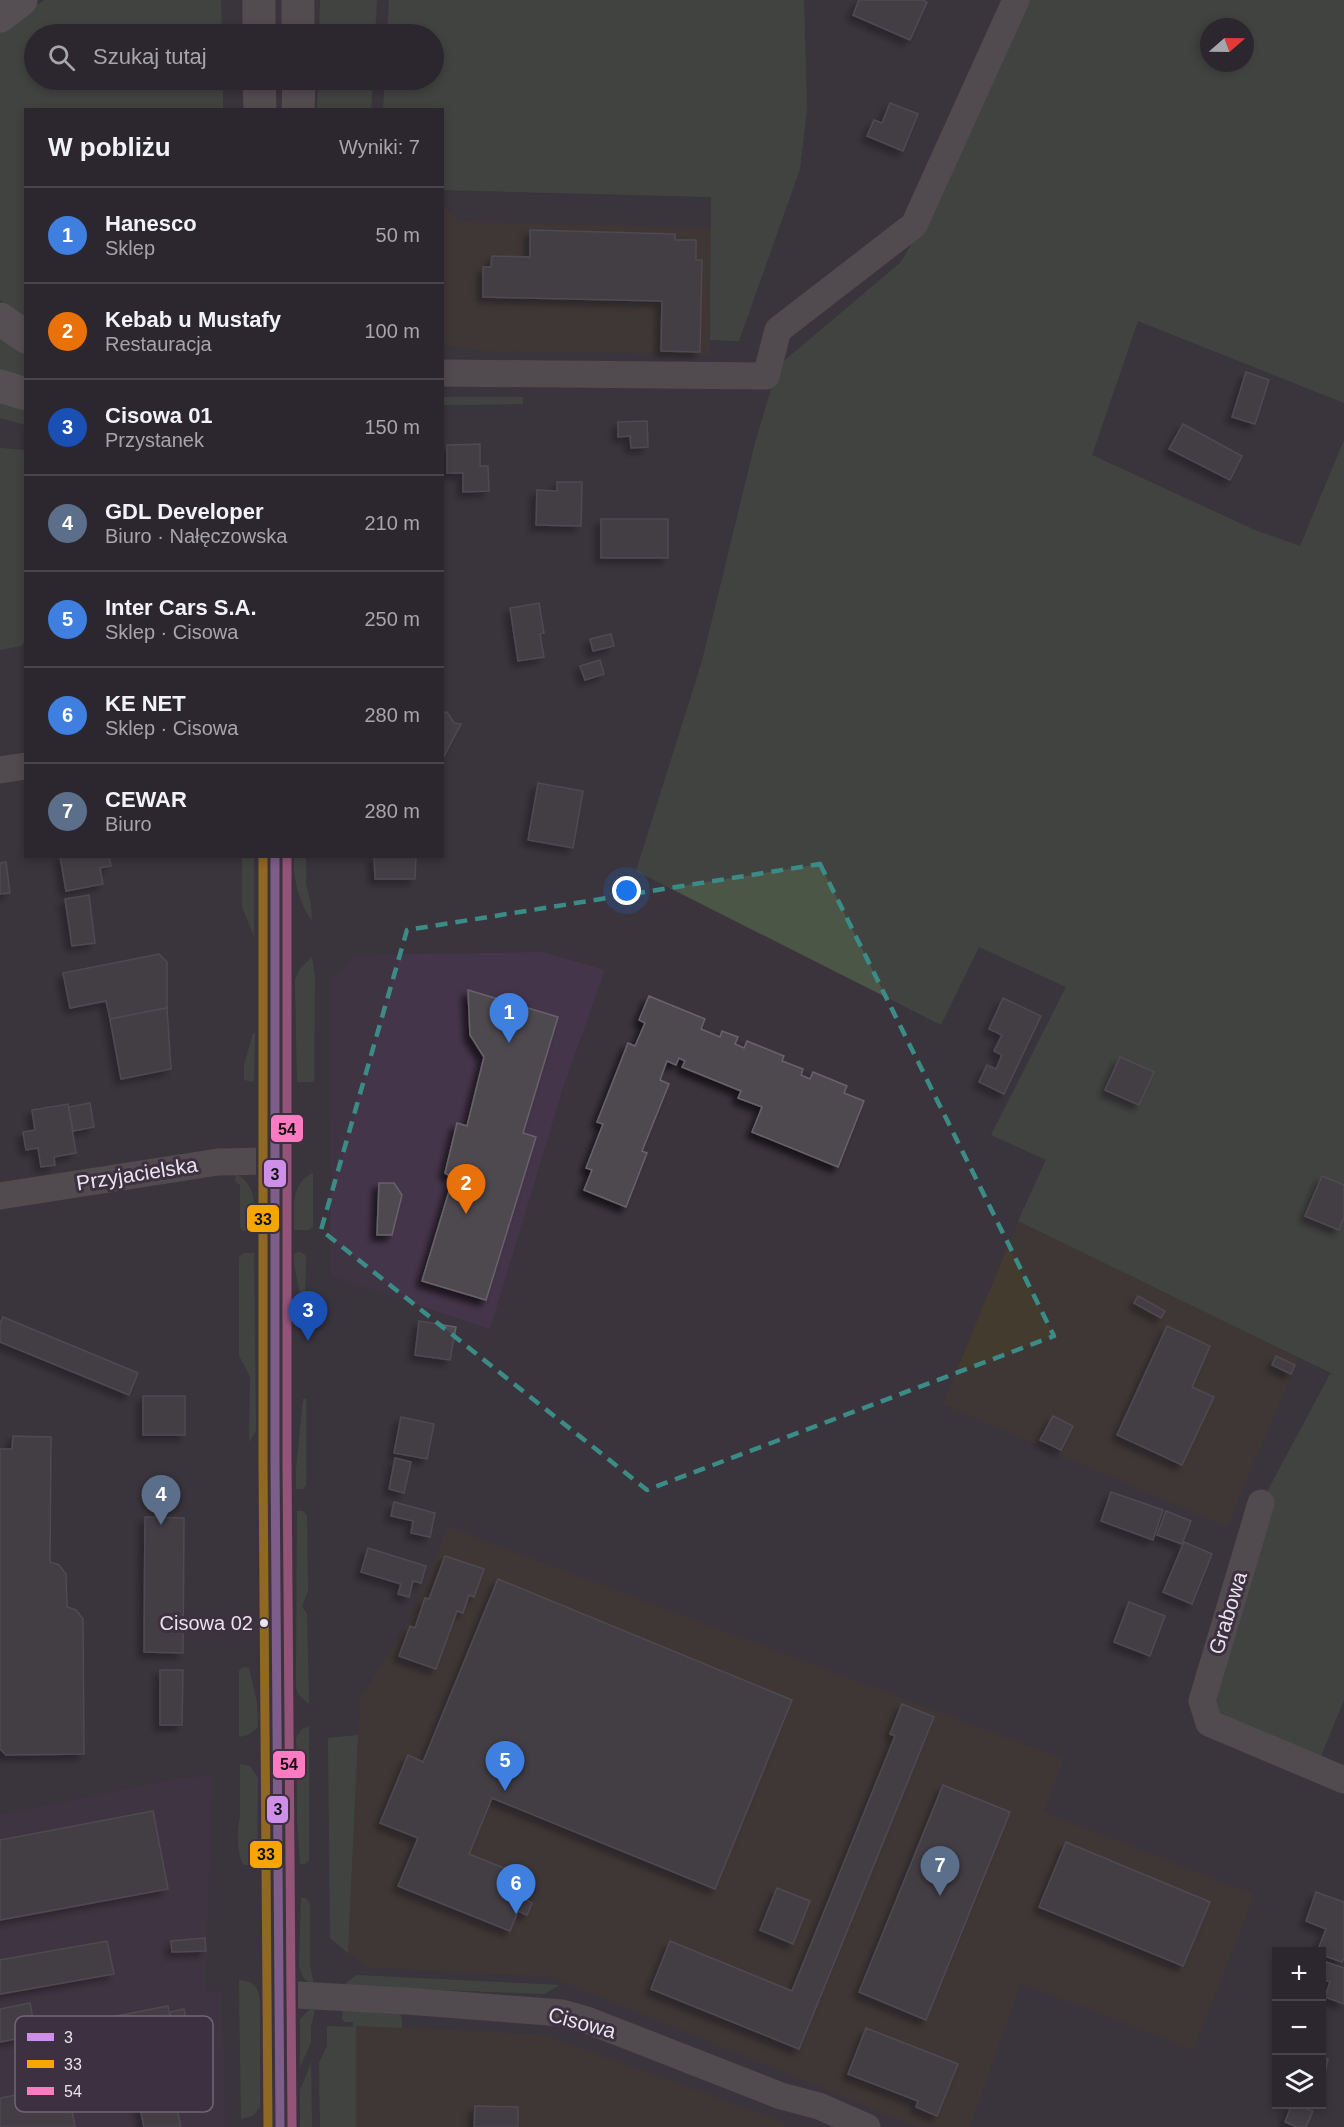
<!DOCTYPE html>
<html lang="pl">
<meta charset="utf-8">
<style>
body{margin:0;font-family:Helvetica,sans-serif;background:#342f36;color:#f1f3f6}
.controls{position:absolute;right:18px;bottom:18px;display:grid;overflow:hidden;border-radius:0px;box-shadow:0 3px 9px #0003}
.controls button{width:54px;height:54px;display:grid;place-items:center;padding:0;border:0;border-bottom:2px solid #48444a;background:#2c272e;color:#f1f3f6;font:30px sans-serif}
.compass{position:absolute;left:1200px;top:18px;width:54px;height:54px;border-radius:50%;background:#2c272e;box-shadow:0 3px 9px #0003;rotate:70deg}
.you{position:absolute;left:627px;top:891px;width:21px;height:21px;margin:-15px;border:4px solid #fff;border-radius:50%;background:#1a73e8;box-shadow:0 0 0 9px #1a73e833}
.badge{display:grid;place-items:center;width:39px;height:39px;border-radius:50%;background:#d93025;color:#fff;font-size:20px;font-weight:700}
.pin{position:absolute;translate:-50% -50px;filter:drop-shadow(0 2px 3px #0008)}
.pin::after{content:'';position:absolute;top:32px;width:21px;height:18px;background:inherit;clip-path:polygon(0 0,100% 0,50% 100%)}
.list{margin:0;padding:0;list-style:none}
h2{display:flex;justify-content:space-between;align-items:center;height:78px;margin:0;padding:0 24px;font-size:26px}
h2 small{font-size:20px;font-weight:400;color:#a6a5aa}
.list li{display:grid;grid-template-columns:39px 1fr auto;gap:18px;align-items:center;box-sizing:border-box;height:96px;padding:0 24px;border-top:2px solid #48444a}
.list b{display:block;font-size:22px;white-space:nowrap}
.list p{margin:0;font-size:20px;white-space:nowrap;color:#a6a5aa}
.list em{font-size:20px;font-style:normal;color:#a6a5aa}
.icon{flex:none;width:33px;height:33px;fill:none;stroke:currentColor;stroke-width:2;stroke-linecap:round;stroke-linejoin:round}
.map{position:relative;flex:none;width:1344px;height:2127px;overflow:hidden}
.search{position:absolute;background:#2c272e;box-shadow:0 3px 9px #0003;left:24px;top:24px;width:420px;height:66px;display:flex;align-items:center;gap:15px;box-sizing:border-box;padding:0 21px;border-radius:33px;color:#a6a5aa;font-size:22px}
.panel{position:absolute;background:#2c272e;box-shadow:0 3px 9px #0003;left:24px;top:108px;width:420px;height:750px;border-radius:0px}
.map>svg:first-child{display:block}
.built{fill:#45354a}
.industrial{fill:#433b2d}
.green{fill:#4b5647;fill-rule:evenodd}
.building{fill:#4e4850;stroke:#68626a;stroke-width:1.5;filter:url(#shadow)}
.lines{fill:none;stroke-linecap:round;stroke-linejoin:round}
.street{stroke:#6d6666;stroke-width:27}
.secondary{stroke:#706968;stroke-width:33}
.primary{stroke:#77706f;stroke-width:33}
.bus-1-casing{stroke:#3d3041;stroke-width:14}
.bus-2-casing{stroke:#3d3041;stroke-width:14}
.bus-3-casing{stroke:#3d3041;stroke-width:14}
.bus-1{stroke:#ce8fe9;stroke-width:9}
.bus-2{stroke:#f7a600;stroke-width:9}
.bus-3{stroke:#fe7ac1;stroke-width:9}
.marked{fill:none;stroke:#3b8c87;stroke-width:4.5;stroke-dasharray:12 8;stroke-linejoin:round}
.bus-dot{fill:#ebe2ed;stroke:#3d3041;stroke-width:2}
.labels{text-anchor:middle;stroke-width:6;stroke-linejoin:round;paint-order:stroke}
.bus-label{font-size:20px;fill:#ebe2ed;stroke:#3d3041;text-anchor:end}
.street-label{font-size:21px;fill:#ebe2ed;stroke:#3d3041}
.key{fill:#3d3041;stroke:#716575;stroke-width:1.5}
.key-label{font-size:16px;fill:#ebe2ed}
.line-badge{stroke:#3d3041;stroke-width:2}
.pale-badge-label{font-size:16px;text-anchor:middle;font-weight:bold;fill:#111}
</style>
<div class="map">
<svg width="1344" height="2127" viewBox="0 0 1344 2127">
<defs>
<filter id="shadow"><feDropShadow dx="-5.5" dy="5.5" stdDeviation="3" flood-color="#0009"/></filter>
</defs>
<rect width="100%" height="100%" fill="#3b343d"/>
<g class="built">
<path d="M 542,952 L 605,970 L 563,1088 L 490,1329 L 352,1283 L 330,1273 L 332,979 L 355,955 Z"/>
<path d="M 212,1776 L 205,1993 L 222,1991 L 225,2127 L 0,2127 L 0,1815 L 181,1778 Z"/>
</g>
<g class="industrial">
<path d="M 443,209 L 447,209 L 459,222 L 711,228 L 709,354 L 481,351 L 443,345 Z"/>
<path d="M 1018,1221 L 1299,1357 L 1227,1527 L 943,1404 Z"/>
<path d="M 448,1527 L 1063,1759 L 1044,1812 L 1254,1895 L 1193,2051 L 1181,2045 L 1021,1983 L 970,2127 L 918,2127 L 552,1977 L 367,1967 L 348,1953 L 360,1700 L 410,1619 Z"/>
<path d="M 355,2025 L 544,2035 L 786,2123 L 784,2127 L 356,2127 Z"/>
</g>
<g class="green">
<path d="M 45,0 L 221,0 L 222,34 L 34,34 L 34,80 L 223,80 L 223,109 L 26,110 L 25,319 L 0,300 L 0,32 L 30,9 Z"/>
<path d="M 320,0 L 377,0 L 375,34 L 319,34 Z"/>
<path d="M 389,0 L 804,0 L 807,109 L 800,169 L 739,341 L 710,340 L 711,197 L 443,190 L 442,110 L 383,109 L 385,80 L 434,80 L 434,34 L 387,34 Z"/>
<path d="M 1027,0 L 1344,0 L 1344,403 L 1138,321 L 1092,455 L 1255,530 L 1300,546 L 1344,440 L 1344,1700 L 1316,1768 L 1209,1723 L 1261,1503 L 1330,1374 L 1335,1375 L 1018,1221 L 1046,1160 L 991,1135 L 1066,987 L 979,947 L 941,1025 L 636,871 L 702,661 L 755,443 L 778,366 L 901,262 L 950,176 ZM 1209,27 L 1245,27 L 1245,63 L 1209,63 Z"/>
<path d="M 318,80 L 373,80 L 371,109 L 317,109 Z"/>
<path d="M 0,337 L 25,352 L 25,378 L 0,371 Z"/>
<path d="M 442,397 L 523,397 L 523,404 L 443,405 Z"/>
<path d="M 0,401 L 25,409 L 25,425 L 0,418 Z"/>
<path d="M 0,448 L 25,450 L 26,640 L 21,646 L 0,650 Z"/>
<path d="M 242,857 L 254,857 L 254,936 L 242,907 Z"/>
<path d="M 293,857 L 306,857 L 306,884 L 311,905 L 312,921 C 298,901 294,880 293,857 Z"/>
<path d="M 312,957 L 315,976 L 314,1082 L 297,1082 L 295,980 L 300,969 Z"/>
<path d="M 253,1033 L 255,1033 L 254,1082 L 244,1080 L 244,1065 Z"/>
<path d="M 313,1173 L 313,1226 L 309,1230 L 294,1230 C 294,1209 290,1183 313,1173 Z"/>
<path d="M 236,1174 C 258,1186 254,1208 254,1230 L 243,1231 L 240,1227 L 240,1185 L 235,1181 Z"/>
<path d="M 301,1252 L 306,1256 L 305,1304 L 302,1304 L 294,1264 L 294,1253 Z"/>
<path d="M 243,1253 L 254,1253 L 256,1431 L 249,1442 L 250,1377 L 239,1355 L 239,1257 Z"/>
<path d="M 303,1399 L 306,1399 L 306,1485 L 303,1489 L 296,1489 L 296,1469 Z"/>
<path d="M 297,1511 L 303,1511 L 307,1515 L 308,1591 L 302,1606 L 307,1614 L 309,1704 L 298,1694 L 296,1687 Z"/>
<path d="M 243,1667 L 249,1668 L 257,1703 L 258,1727 L 248,1735 L 239,1737 L 239,1671 Z"/>
<path d="M 309,1726 L 309,1860 L 305,1864 L 300,1864 L 297,1821 L 296,1738 L 302,1729 Z"/>
<path d="M 358,1735 L 348,1953 L 330,1938 L 328,1738 Z"/>
<path d="M 240,1764 L 250,1766 L 258,1778 L 257,1865 L 244,1865 C 237,1858 237,1827 240,1818 Z"/>
<path d="M 301,1898 L 306,1898 L 310,1904 L 310,1965 L 314,1985 L 304,1979 L 299,1966 Z"/>
<path d="M 356,1975 L 560,1985 L 544,1994 L 343,1986 Z"/>
<path d="M 239,1980 C 255,1981 260,1989 260,2004 L 260,2107 L 253,2116 L 241,2119 Z"/>
<path d="M 315,2009 L 311,2027 L 311,2043 L 300,2067 L 300,2019 L 309,2010 Z"/>
<path d="M 343,2010 L 399,2011 L 402,2019 L 402,2028 L 356,2026 L 356,2127 L 320,2127 L 319,2063 L 327,2046 L 327,2026 L 353,2027 L 353,2022 L 345,2022 L 342,2019 Z"/>
<path d="M 311,2063 L 312,2127 L 300,2127 L 300,2090 Z"/>
</g>
<g class="building">
<path d="M 859,0 L 923,0 L 927,2 L 910,40 L 853,15 Z"/>
<path d="M 890,103 L 918,114 L 903,151 L 867,136 L 874,120 L 882,123 Z"/>
<path d="M 530,230 L 675,234 L 675,240 L 696,240 L 696,260 L 702,260 L 700,352 L 661,351 L 662,301 L 483,297 L 483,267 L 491,267 L 492,256 L 530,257 Z"/>
<path d="M 1246,372 L 1269,380 L 1255,424 L 1232,417 Z"/>
<path d="M 647,421 L 648,447 L 631,448 L 630,436 L 618,437 L 618,422 Z"/>
<path d="M 1183,424 L 1242,456 L 1230,480 L 1169,449 Z"/>
<path d="M 480,444 L 480,466 L 488,466 L 489,491 L 463,492 L 463,473 L 447,473 L 447,445 Z"/>
<path d="M 557,482 L 582,482 L 581,526 L 536,525 L 537,490 L 557,491 Z"/>
<rect x="601" y="519" width="67" height="39"/>
<path d="M 539,603 L 544,633 L 540,634 L 544,657 L 518,661 L 510,608 Z"/>
<path d="M 611,634 L 614,646 L 593,651 L 590,639 Z"/>
<path d="M 600,660 L 604,674 L 585,680 L 580,666 Z"/>
<path d="M 447,712 L 454,723 L 461,724 L 442,760 L 442,713 Z"/>
<path d="M 538,783 L 583,791 L 573,848 L 528,840 Z"/>
<path d="M 60,856 L 109,856 L 111,866 L 100,868 L 103,884 L 66,891 Z"/>
<path d="M 374,856 L 416,856 L 415,879 L 375,879 Z"/>
<path d="M 6,862 L 10,893 L 0,894 L 0,863 Z"/>
<path d="M 89,895 L 95,943 L 72,946 L 65,899 Z"/>
<path d="M 159,954 L 167,962 L 167,1008 L 110,1019 L 106,1001 L 70,1008 L 63,973 Z"/>
<path d="M 468,990 L 558,1017 L 523,1133 L 536,1137 L 486,1300 L 422,1281 L 453,1178 L 445,1173 L 457,1123 L 467,1126 L 484,1057 L 470,1035 Z"/>
<path d="M 649,996 L 705,1019 L 701,1029 L 720,1037 L 722,1031 L 738,1037 L 735,1044 L 744,1048 L 747,1041 L 784,1056 L 782,1061 L 803,1069 L 801,1075 L 810,1079 L 813,1072 L 847,1086 L 844,1093 L 864,1101 L 838,1167 L 752,1132 L 762,1107 L 738,1098 L 741,1091 L 682,1067 L 685,1061 L 679,1058 L 676,1065 L 667,1061 L 660,1080 L 669,1084 L 642,1151 L 647,1153 L 626,1207 L 584,1190 L 592,1170 L 586,1168 L 603,1124 L 597,1122 L 628,1043 L 635,1046 L 645,1023 L 639,1020 Z"/>
<path d="M 1003,998 L 1041,1016 L 1004,1094 L 979,1082 L 987,1065 L 996,1069 L 1002,1055 L 994,1051 L 1002,1035 L 989,1029 Z"/>
<path d="M 167,1008 L 171,1069 L 121,1079 L 110,1019 Z"/>
<path d="M 1120,1057 L 1154,1072 L 1139,1105 L 1105,1090 Z"/>
<path d="M 90,1103 L 94,1127 L 73,1131 L 69,1107 Z"/>
<path d="M 68,1104 L 76,1153 L 54,1157 L 55,1165 L 41,1167 L 38,1148 L 26,1150 L 23,1132 L 35,1130 L 32,1110 Z"/>
<path d="M 1322,1176 L 1344,1185 L 1344,1216 L 1339,1230 L 1305,1216 Z"/>
<path d="M 379,1183 L 394,1183 L 402,1195 L 392,1235 L 377,1235 Z"/>
<path d="M 1138,1296 L 1165,1311 L 1161,1318 L 1134,1303 Z"/>
<path d="M 3,1317 L 138,1373 L 129,1395 L 0,1342 L 0,1324 Z"/>
<path d="M 419,1321 L 456,1327 L 450,1360 L 415,1355 Z"/>
<path d="M 1167,1326 L 1210,1346 L 1192,1387 L 1214,1397 L 1182,1465 L 1117,1435 Z"/>
<path d="M 1276,1356 L 1295,1365 L 1291,1374 L 1272,1365 Z"/>
<rect x="143" y="1396" width="42" height="39"/>
<path d="M 1053,1416 L 1073,1426 L 1061,1450 L 1040,1440 Z"/>
<path d="M 401,1417 L 434,1424 L 427,1459 L 394,1453 Z"/>
<path d="M 13,1436 L 51,1437 L 50,1562 L 59,1565 L 66,1574 L 67,1607 L 76,1610 L 83,1619 L 84,1754 L 6,1755 L 0,1749 L 0,1449 L 12,1449 Z"/>
<path d="M 395,1458 L 411,1462 L 404,1493 L 389,1489 Z"/>
<path d="M 1111,1492 L 1163,1510 L 1153,1540 L 1101,1521 Z"/>
<path d="M 394,1502 L 435,1513 L 430,1537 L 411,1533 L 413,1521 L 391,1516 Z"/>
<path d="M 1166,1511 L 1191,1521 L 1182,1544 L 1157,1535 Z"/>
<path d="M 145,1517 L 184,1518 L 183,1653 L 144,1652 Z"/>
<path d="M 1184,1542 L 1212,1554 L 1192,1604 L 1163,1592 Z"/>
<path d="M 368,1548 L 426,1566 L 421,1583 L 413,1581 L 409,1597 L 398,1594 L 401,1584 L 361,1572 Z"/>
<path d="M 445,1556 L 484,1569 L 474,1597 L 469,1595 L 463,1613 L 457,1611 L 436,1669 L 399,1656 L 410,1626 L 415,1628 L 425,1598 L 429,1599 Z"/>
<path d="M 498,1579 L 792,1700 L 715,1889 L 492,1798 L 469,1854 L 531,1879 L 523,1898 L 532,1903 L 527,1915 L 518,1911 L 510,1931 L 398,1886 L 418,1838 L 380,1823 L 408,1755 L 423,1762 Z"/>
<path d="M 1129,1602 L 1165,1616 L 1150,1656 L 1114,1642 Z"/>
<path d="M 160,1670 L 183,1670 L 182,1725 L 160,1725 Z"/>
<path d="M 902,1704 L 934,1717 L 799,2049 L 651,1989 L 670,1941 L 792,1991 L 895,1736 L 890,1734 Z"/>
<path d="M 943,1785 L 1010,1812 L 926,2020 L 859,1992 Z"/>
<path d="M 153,1811 L 168,1889 L 0,1920 L 0,1840 Z"/>
<path d="M 1066,1842 L 1210,1902 L 1183,1966 L 1039,1907 Z"/>
<path d="M 777,1888 L 810,1901 L 793,1944 L 760,1930 Z"/>
<path d="M 1316,1892 L 1344,1902 L 1344,1958 L 1342,1962 L 1322,1955 L 1322,1952 L 1317,1952 L 1326,1929 L 1306,1921 Z"/>
<path d="M 205,1938 L 206,1951 L 172,1952 L 171,1941 Z"/>
<path d="M 107,1941 L 114,1974 L 0,1994 L 0,1960 Z"/>
<path d="M 1326,1962 L 1344,1968 L 1344,2004 L 1325,1997 L 1330,1982 L 1322,1979 Z"/>
<path d="M 30,2003 L 36,2035 L 0,2042 L 0,2009 Z"/>
<path d="M 168,2006 L 176,2051 L 119,2061 L 111,2017 Z"/>
<path d="M 184,2009 L 187,2026 L 185,2049 L 176,2051 L 170,2012 Z"/>
<path d="M 866,2028 L 958,2064 L 937,2116 L 916,2107 L 918,2101 L 848,2074 Z"/>
<path d="M 164,2053 L 181,2127 L 144,2127 L 130,2059 Z"/>
<path d="M 1322,2057 L 1328,2059 L 1322,2087 Z"/>
<path d="M 67,2085 L 75,2127 L 0,2127 L 0,2098 Z"/>
<path d="M 1292,2104 L 1313,2111 L 1306,2127 L 1297,2127 L 1285,2122 Z"/>
<path d="M 475,2106 L 518,2107 L 518,2127 L 474,2127 Z"/>
</g>
<g class="lines">
<g class="street">
<path d="M 442,373 L 766,376 L 778,330 L 914,225 L 1016,0"/>
<path d="M 0,770 L 26,766"/>
<path d="M 0,1196 L 218,1162 L 275,1161"/>
<path d="M 1261,1503 L 1202,1701 L 1209,1723 L 1344,1780"/>
<path d="M 279,1994 L 406,2001 L 562,2013 L 587,2020 L 781,2096 L 819,2106 L 867,2127"/>
</g>
<g class="secondary">
<path d="M 259,0 L 259,34"/>
<path d="M 298,0 L 298,34"/>
<path d="M 259,80 L 260,110"/>
<path d="M 298,110 L 299,80"/>
<path d="M 275,856 L 275,1461 L 280,2127"/>
</g>
<g class="primary">
<path d="M 0,16 L 21,0"/>
<path d="M 0,319 L 26,337"/>
<path d="M 0,386 L 26,394"/>
</g>
<g class="bus-1-casing">
<path id="bus-1" d="M 275,856 L 275,1461 L 280,2127"/>
</g>
<g class="bus-2-casing">
<path id="bus-2" d="M 263,856 L 263,1461 L 268,2127"/>
</g>
<g class="bus-3-casing">
<path id="bus-3" d="M 287,856 L 287,1461 L 292,2127"/>
</g>
<use href="#bus-1" class="bus-1"/>
<use href="#bus-2" class="bus-2"/>
<use href="#bus-3" class="bus-3"/>
</g>
<path d="M0 0H1344V2127H0ZM 820,864 L 1054,1336 L 647,1490 L 321,1230 L 407,930 Z" fill="#3b343d" fill-opacity=".55" fill-rule="evenodd"/>
<path class="marked" d="M 820,864 L 1054,1336 L 647,1490 L 321,1230 L 407,930 Z"/>
<circle class="bus-dot" cx="264" cy="1623" r="5"/>
<g class="labels">
<g class="bus-label">
<text x="253" y="1630">Cisowa 02</text>
</g>
<g class="street-label">
<text transform="translate(137 1174) rotate(-9)" y="7">Przyjacielska</text>
<text transform="translate(1228 1613) rotate(-73)" y="7">Grabowa</text>
<text transform="translate(582 2023) rotate(15)" y="7">Cisowa</text>
</g>
</g>
<rect x="15" y="2016" width="198" height="96" rx="9" class="key"/>
<rect x="27" y="2033" width="27" height="8" fill="#ce8fe9"/>
<rect x="27" y="2060" width="27" height="8" fill="#f7a600"/>
<rect x="27" y="2087" width="27" height="8" fill="#fe7ac1"/>
<g class="key-label">
<text x="64" y="2043">3</text>
<text x="64" y="2070">33</text>
<text x="64" y="2097">54</text>
</g>
<g class="line-badge">
<rect x="270" y="1114" width="34" height="29" rx="6" fill="#fe7ac1"/>
<rect x="263" y="1159" width="24" height="29" rx="6" fill="#ce8fe9"/>
<rect x="246" y="1204" width="34" height="29" rx="6" fill="#f7a600"/>
<rect x="272" y="1750" width="34" height="29" rx="6" fill="#fe7ac1"/>
<rect x="266" y="1795" width="23" height="29" rx="6" fill="#ce8fe9"/>
<rect x="249" y="1840" width="34" height="29" rx="6" fill="#f7a600"/>
</g>
<g class="pale-badge-label">
<text x="287" y="1135">54</text>
<text x="275" y="1180">3</text>
<text x="263" y="1225">33</text>
<text x="289" y="1770">54</text>
<text x="278" y="1815">3</text>
<text x="266" y="1860">33</text>
</g>
</svg>
<div class="controls">
<button>+</button>
<button>−</button>
<button><svg class="icon" aria-label="layers" viewBox="0 0 24 24"><path d="M12 4l9 5-9 5-9-5zM3 14l9 5 9-5"/></svg></button>
</div>
<svg class="compass" viewBox="-18 -18 36 36"><path d="M0-13l5 13h-10z" fill="#e53935"/><path d="M0 13l5-13h-10z" fill="#a6a5aa"/></svg>
<div class="you"></div>
<div class="pin badge" style="left:509px;top:1043px;background:#3f7fe0">1</div>
<div class="pin badge" style="left:466px;top:1214px;background:#e8710a">2</div>
<div class="pin badge" style="left:308px;top:1341px;background:#1a4fb4">3</div>
<div class="pin badge" style="left:161px;top:1525px;background:#5c6f8a">4</div>
<div class="pin badge" style="left:505px;top:1791px;background:#3f7fe0">5</div>
<div class="pin badge" style="left:516px;top:1914px;background:#3f7fe0">6</div>
<div class="pin badge" style="left:940px;top:1896px;background:#5c6f8a">7</div>
<div class="search"><svg class="icon" aria-label="search" viewBox="0 0 24 24"><circle cx="10" cy="10" r="6"/><path d="M15 15l6 6"/></svg>Szukaj tutaj</div>
<section class="panel">
<h2>W pobliżu<small>Wyniki: 7</small></h2>
<ul class="list">
<li><span class="badge" style="background:#3f7fe0">1</span><div><b>Hanesco</b><p>Sklep</p></div><em>50 m</em></li>
<li><span class="badge" style="background:#e8710a">2</span><div><b>Kebab u Mustafy</b><p>Restauracja</p></div><em>100 m</em></li>
<li><span class="badge" style="background:#1a4fb4">3</span><div><b>Cisowa 01</b><p>Przystanek</p></div><em>150 m</em></li>
<li><span class="badge" style="background:#5c6f8a">4</span><div><b>GDL Developer</b><p>Biuro · Nałęczowska</p></div><em>210 m</em></li>
<li><span class="badge" style="background:#3f7fe0">5</span><div><b>Inter Cars S.A.</b><p>Sklep · Cisowa</p></div><em>250 m</em></li>
<li><span class="badge" style="background:#3f7fe0">6</span><div><b>KE NET</b><p>Sklep · Cisowa</p></div><em>280 m</em></li>
<li><span class="badge" style="background:#5c6f8a">7</span><div><b>CEWAR</b><p>Biuro</p></div><em>280 m</em></li>
</ul>
</section>
</div>
